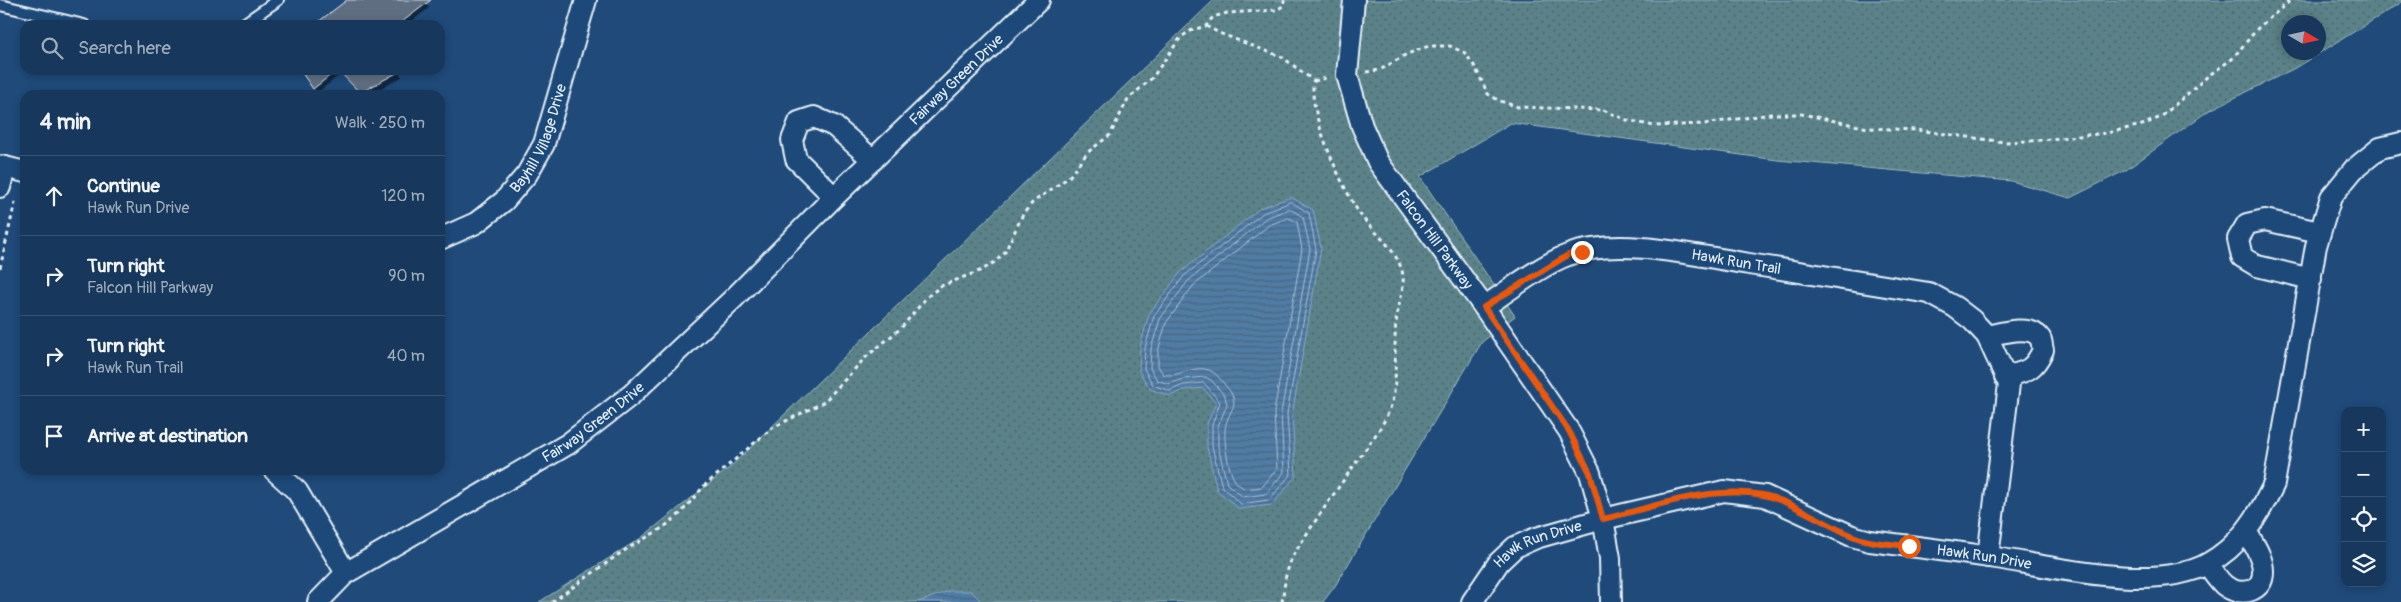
<!DOCTYPE html>
<meta charset="utf-8">
<style>
body{margin:0;font-family:Pangolin,sans-serif;background:#244365;color:#f1f3f6}
.controls{position:absolute;right:15px;bottom:15px;display:grid;overflow:hidden;border-radius:10px;box-shadow:0 2px 8px #0003}
.controls button{width:45px;height:45px;display:grid;place-items:center;padding:0;border:0;border-bottom:1px solid #365272;background:#17385c;color:#f1f3f6;font:25px sans-serif}
.compass{position:absolute;left:2281px;top:15px;width:45px;height:45px;border-radius:50%;background:#17385c;box-shadow:0 2px 8px #0003;rotate:99deg}
.stop{position:absolute;width:15px;height:15px;margin:-11px;border:4px solid #ea580c;border-radius:50%;background:#fff}
.stop.end{background:#ea580c;border-color:#fff;box-shadow:0 1px 5px #0008}
.list{margin:0;padding:0;list-style:none}
h2{display:flex;justify-content:space-between;align-items:center;height:65px;margin:0;padding:0 20px;font-size:21px}
h2 small{font-size:16px;font-weight:400;color:#9eacbb}
.list li{display:grid;grid-template-columns:32px 1fr auto;gap:15px;align-items:center;box-sizing:border-box;height:80px;padding:0 20px;border-top:1px solid #365272}
.list b{display:block;font-size:19px;white-space:nowrap}
.list p{margin:0;font-size:16px;white-space:nowrap;color:#9eacbb}
.list em{font-size:16px;font-style:normal;color:#9eacbb}
.icon{flex:none;width:28px;height:28px;fill:none;stroke:currentColor;stroke-width:2;stroke-linecap:round;stroke-linejoin:round}
.map{position:relative;flex:none;width:2401px;height:602px;overflow:hidden}
.search{position:absolute;background:#17385c;box-shadow:0 2px 8px #0003;left:20px;top:20px;width:425px;height:55px;display:flex;align-items:center;gap:12px;box-sizing:border-box;padding:0 18px;border-radius:15px;color:#9eacbb;font-size:19px}
.panel{position:absolute;background:#17385c;box-shadow:0 2px 8px #0003;left:20px;top:90px;width:425px;height:385px;border-radius:15px}
.map>svg:first-child{display:block}
.grass{fill:url(#grass-dots);stroke:#a1bac0;fill-rule:evenodd}
.water{fill:url(#water-rules);stroke:#8daac6}
.shadow{fill:#0007}
.lines{fill:none;stroke-linecap:round;stroke-linejoin:round}
.shore{stroke:#abc2d7;stroke-width:1}
.building{fill:#616e81;stroke:#e8f1f8}
.lane-casing{stroke:#e8f1f8;stroke-width:14}
.street-casing{stroke:#e8f1f8;stroke-width:24}
.path{stroke:#e8f1f8;stroke-width:3;stroke-dasharray:4 4;stroke-linecap:butt}
.lane{stroke:#1f4a7a;stroke-width:10}
.street{stroke:#1f4a7a;stroke-width:20}
.route{stroke:#ea580c;stroke-width:6}
.labels{text-anchor:middle;stroke-width:4.5;stroke-linejoin:round;paint-order:stroke}
.street-label{font-size:15px;fill:#e8f1f8;stroke:#1f4a7a}
</style>
<div class="map">
<svg width="2401" height="602" viewBox="0 0 2401 602">
<defs>
<pattern id="grass-dots" width="8" height="8" patternUnits="userSpaceOnUse" patternTransform="scale(1.25)"><rect width="8" height="8" fill="#5a8288"/><path d="M2 2h.1M6 6h.1" fill="none" stroke="#51686c" stroke-width="1.8" stroke-linecap="round"/></pattern>
<pattern id="water-rules" width="6" height="5" patternUnits="userSpaceOnUse" patternTransform="scale(1.25)"><rect width="6" height="5" fill="#507ba5"/><path d="M0 2.5h6" fill="none" stroke="#4c647c"/></pattern>
</defs>
<rect width="100%" height="100%" fill="#1f4a7a"/>
<filter id="ink" filterUnits="userSpaceOnUse"><feTurbulence type="fractalNoise" baseFrequency=".02" numOctaves="2"/><feDisplacementMap in="SourceGraphic" scale="10" xChannelSelector="R" yChannelSelector="G"/><feConvolveMatrix kernelMatrix="1 2 1 2 8 2 1 2 1" color-interpolation-filters="sRGB"/></filter>
<g filter="url(#ink)">
<path class="grass" d="M 1214,0 L 2401,0 L 2401,3 L 2295,68 L 2208,111 L 2126,170 L 2070,198 L 2011,181 L 1777,160 L 1511,123 L 1420,177 L 1515,316 L 1482,342 L 1335,586 L 1323,602 L 539,602 L 641,538 L 729,468 ZM 2288,22 L 2318,22 L 2318,52 L 2288,52 Z"/>
<g class="water">
<path d="M 1291,197 L 1313,210 L 1321,248 L 1292,415 L 1296,476 L 1272,505 L 1239,509 L 1217,490 L 1207,447 L 1207,424 L 1216,403 L 1203,388 L 1184,390 L 1170,396 L 1150,389 L 1139,371 L 1140,347 L 1149,314 L 1180,273 L 1260,208 Z"/>
<path d="M 949,591 L 971,591 L 982,602 L 918,602 Z"/>
</g>
<g class="shadow">
<path d="M 349,0 L 424,0 L 429,8 L 407,25 L 316,25 Z"/>
<path d="M 301,70 L 398,70 L 402,77 L 368,95 L 361,95 L 341,74 L 317,93 Z"/>
</g>
<g class="lines">
<g class="shore">
<path d="M 1291,202 L 1309,213 L 1316,249 L 1287,414 L 1291,474 L 1269,500 L 1241,504 L 1222,487 L 1212,446 L 1212,425 L 1220,402 L 1204,383 L 1183,385 L 1170,391 L 1153,385 L 1144,369 L 1145,348 L 1154,316 L 1184,276 L 1263,213 Z"/>
<path d="M 1290,209 L 1303,217 L 1310,249 L 1281,413 L 1284,472 L 1266,494 L 1243,497 L 1227,484 L 1218,446 L 1218,426 L 1227,405 L 1225,396 L 1211,380 L 1205,377 L 1183,379 L 1169,384 L 1157,380 L 1150,368 L 1151,349 L 1160,319 L 1188,281 L 1266,218 Z"/>
<path d="M 1289,218 L 1297,222 L 1302,249 L 1274,412 L 1277,469 L 1262,487 L 1245,489 C 1242,487 1236,483 1234,479 C 1228,469 1224,442 1225,430 C 1227,409 1244,406 1225,385 C 1221,380 1217,374 1211,371 C 1195,363 1176,379 1163,374 L 1158,366 L 1158,351 L 1166,323 L 1193,286 L 1269,225 Z"/>
</g>
</g>
<g class="building">
<path d="M 347,0 L 431,0 L 398,25 L 314,25 Z"/>
<path d="M 300,70 L 337,70 L 313,89 Z"/>
<path d="M 338,70 L 402,70 L 360,93 Z"/>
</g>
<g class="lines">
<g class="lane-casing">
<g id="lane">
<path d="M 0,5 L 84,25"/>
<path d="M 242,25 L 278,0"/>
</g>
</g>
<g class="street-casing">
<g id="street">
<path id="s1" d="M 1354,0 L 1347,75 L 1362,126 L 1378,162 L 1484,307 L 1569,431 L 1590,473 L 1603,519 L 1610,558 L 1611,602"/>
<path d="M 0,166 L 25,172"/>
<path d="M 0,187 L 5,167"/>
<path d="M 834,197 L 796,159 L 792,140 L 799,122 L 814,117 L 834,126 L 873,160"/>
<path id="s2" d="M 440,239 L 476,223 L 504,201 L 527,174 L 544,144 L 586,0"/>
<path d="M 2311,279 L 2257,266 L 2242,257 L 2238,239 L 2247,224 L 2265,220 L 2319,232"/>
<path id="s3" d="M 1484,307 C 1508,291 1543,264 1568,255 C 1618,236 1698,256 1749,264 C 1809,274 1869,283 1929,293 L 1955,307 L 1972,320 L 1987,336 L 2009,384 L 1988,557"/>
<path d="M 1987,336 C 2000,333 2031,324 2040,338 C 2042,341 2042,347 2043,350 C 2033,371 2027,371 2005,377"/>
<path d="M 274,470 L 297,491 L 346,573"/>
<path d="M 2207,564 C 2212,570 2218,580 2224,585 C 2239,597 2264,593 2263,571 C 2263,557 2253,543 2246,531"/>
<path id="s4" d="M 318,602 L 346,573 L 568,444 L 631,395 L 733,299 L 834,197 L 1039,0"/>
<path id="s5" d="M 1472,602 L 1499,562 L 1515,547 L 1536,538 L 1603,519 L 1724,491 L 1765,496 L 1852,536 L 1870,541 C 1910,546 1950,551 1990,557 C 2050,566 2152,593 2207,564 C 2239,547 2258,517 2274,484 L 2316,246 L 2331,197 L 2354,169 L 2380,148 L 2401,143"/>
</g>
</g>
<g class="path">
<path d="M 1206,26 L 1219,33 L 1282,57 L 1314,81 C 1306,110 1344,192 1362,217 C 1376,234 1396,249 1402,271 C 1406,285 1399,301 1397,316 C 1392,344 1399,374 1392,402 C 1386,424 1368,445 1355,464 C 1333,495 1312,525 1292,557 L 1286,575 L 1282,602"/>
<path d="M 1366,72 L 1380,70 L 1407,54 L 1429,46 L 1450,46 L 1465,53 L 1475,67 L 1488,94 L 1500,101 L 1518,107 L 1603,110 L 1627,120 L 1654,126 L 1704,124 L 1771,114 L 1802,114 L 1868,128 L 1917,130 L 2004,142 L 2031,141 L 2107,133 L 2142,125 L 2161,117 L 2208,76 L 2232,59 L 2258,28 L 2291,0"/>
<path d="M 1314,81 L 1330,77"/>
<path d="M 0,268 L 16,198"/>
<path d="M 552,602 L 622,552 L 664,527 L 680,514 L 704,486 L 772,428 L 824,402 L 865,358 L 901,328 L 927,297 L 941,286 L 982,270 L 995,262 L 1005,252 L 1023,214 L 1033,202 L 1069,177 L 1088,152 L 1110,135 L 1128,99 L 1152,78 L 1181,37 L 1192,30 L 1206,26 L 1213,17 L 1227,13 L 1277,10 L 1284,5 L 1284,0"/>
</g>
<use href="#lane" class="lane"/>
<use href="#street" class="street"/>
</g>
</g>
<g class="lines" filter="url(#ink)">
<path class="route" d="M 1582,252 L 1568,255 L 1484,307 L 1569,431 L 1590,473 L 1603,519 C 1655,507 1710,485 1763,495 C 1789,500 1825,524 1850,535 C 1868,543 1890,544 1909,546"/>
</g>
<g class="labels">
<g class="street-label">
<text dy="5" stroke="none"><textPath href="#s4" startOffset="830">Fairway Green Drive</textPath></text>
<text dy="5" stroke="none"><textPath href="#s2" startOffset="148">Bayhill Village Drive</textPath></text>
<text dy="5" stroke="none"><textPath href="#s1" startOffset="264">Falcon Hill Parkway</textPath></text>
<text dy="5" stroke="none"><textPath href="#s3" startOffset="269">Hawk Run Trail</textPath></text>
<text dy="5" stroke="none"><textPath href="#s4" startOffset="330">Fairway Green Drive</textPath></text>
<text dy="5" stroke="none"><textPath href="#s5" startOffset="92">Hawk Run Drive</textPath></text>
<text dy="5" stroke="none"><textPath href="#s5" startOffset="558">Hawk Run Drive</textPath></text>
</g>
</g>
</svg>
<div class="controls">
<button>+</button>
<button>−</button>
<button><svg class="icon" aria-label="locate" viewBox="0 0 24 24"><circle cx="12" cy="12" r="6"/><path d="M12 2v4M12 18v4M2 12h4M18 12h4"/></svg></button>
<button><svg class="icon" aria-label="layers" viewBox="0 0 24 24"><path d="M12 4l9 5-9 5-9-5zM3 14l9 5 9-5"/></svg></button>
</div>
<svg class="compass" viewBox="-18 -18 36 36"><path d="M0-13l5 13h-10z" fill="#e53935"/><path d="M0 13l5-13h-10z" fill="#9eacbb"/></svg>
<div class="stop" style="left:1909px;top:546px"></div>
<div class="stop end" style="left:1582px;top:252px"></div>
<div class="search"><svg class="icon" aria-label="search" viewBox="0 0 24 24"><circle cx="10" cy="10" r="6"/><path d="M15 15l6 6"/></svg>Search here</div>
<section class="panel">
<h2>4 min<small>Walk · 250 m</small></h2>
<ul class="list">
<li><svg class="icon" aria-label="ahead" viewBox="0 0 24 24"><path d="M12 20V5M6 11l6-6 6 6"/></svg><div><b>Continue</b><p>Hawk Run Drive</p></div><em>120 m</em></li>
<li><svg class="icon" aria-label="right" viewBox="0 0 24 24"><path d="M7 20v-9h11M14 6l5 5-5 5"/></svg><div><b>Turn right</b><p>Falcon Hill Parkway</p></div><em>90 m</em></li>
<li><svg class="icon" aria-label="right" viewBox="0 0 24 24"><path d="M7 20v-9h11M14 6l5 5-5 5"/></svg><div><b>Turn right</b><p>Hawk Run Trail</p></div><em>40 m</em></li>
<li><svg class="icon" aria-label="arrive" viewBox="0 0 24 24"><path d="M6 21V4h12l-3 4 3 4H6"/></svg><div><b>Arrive at destination</b></div></li>
</ul>
</section>
</div>
